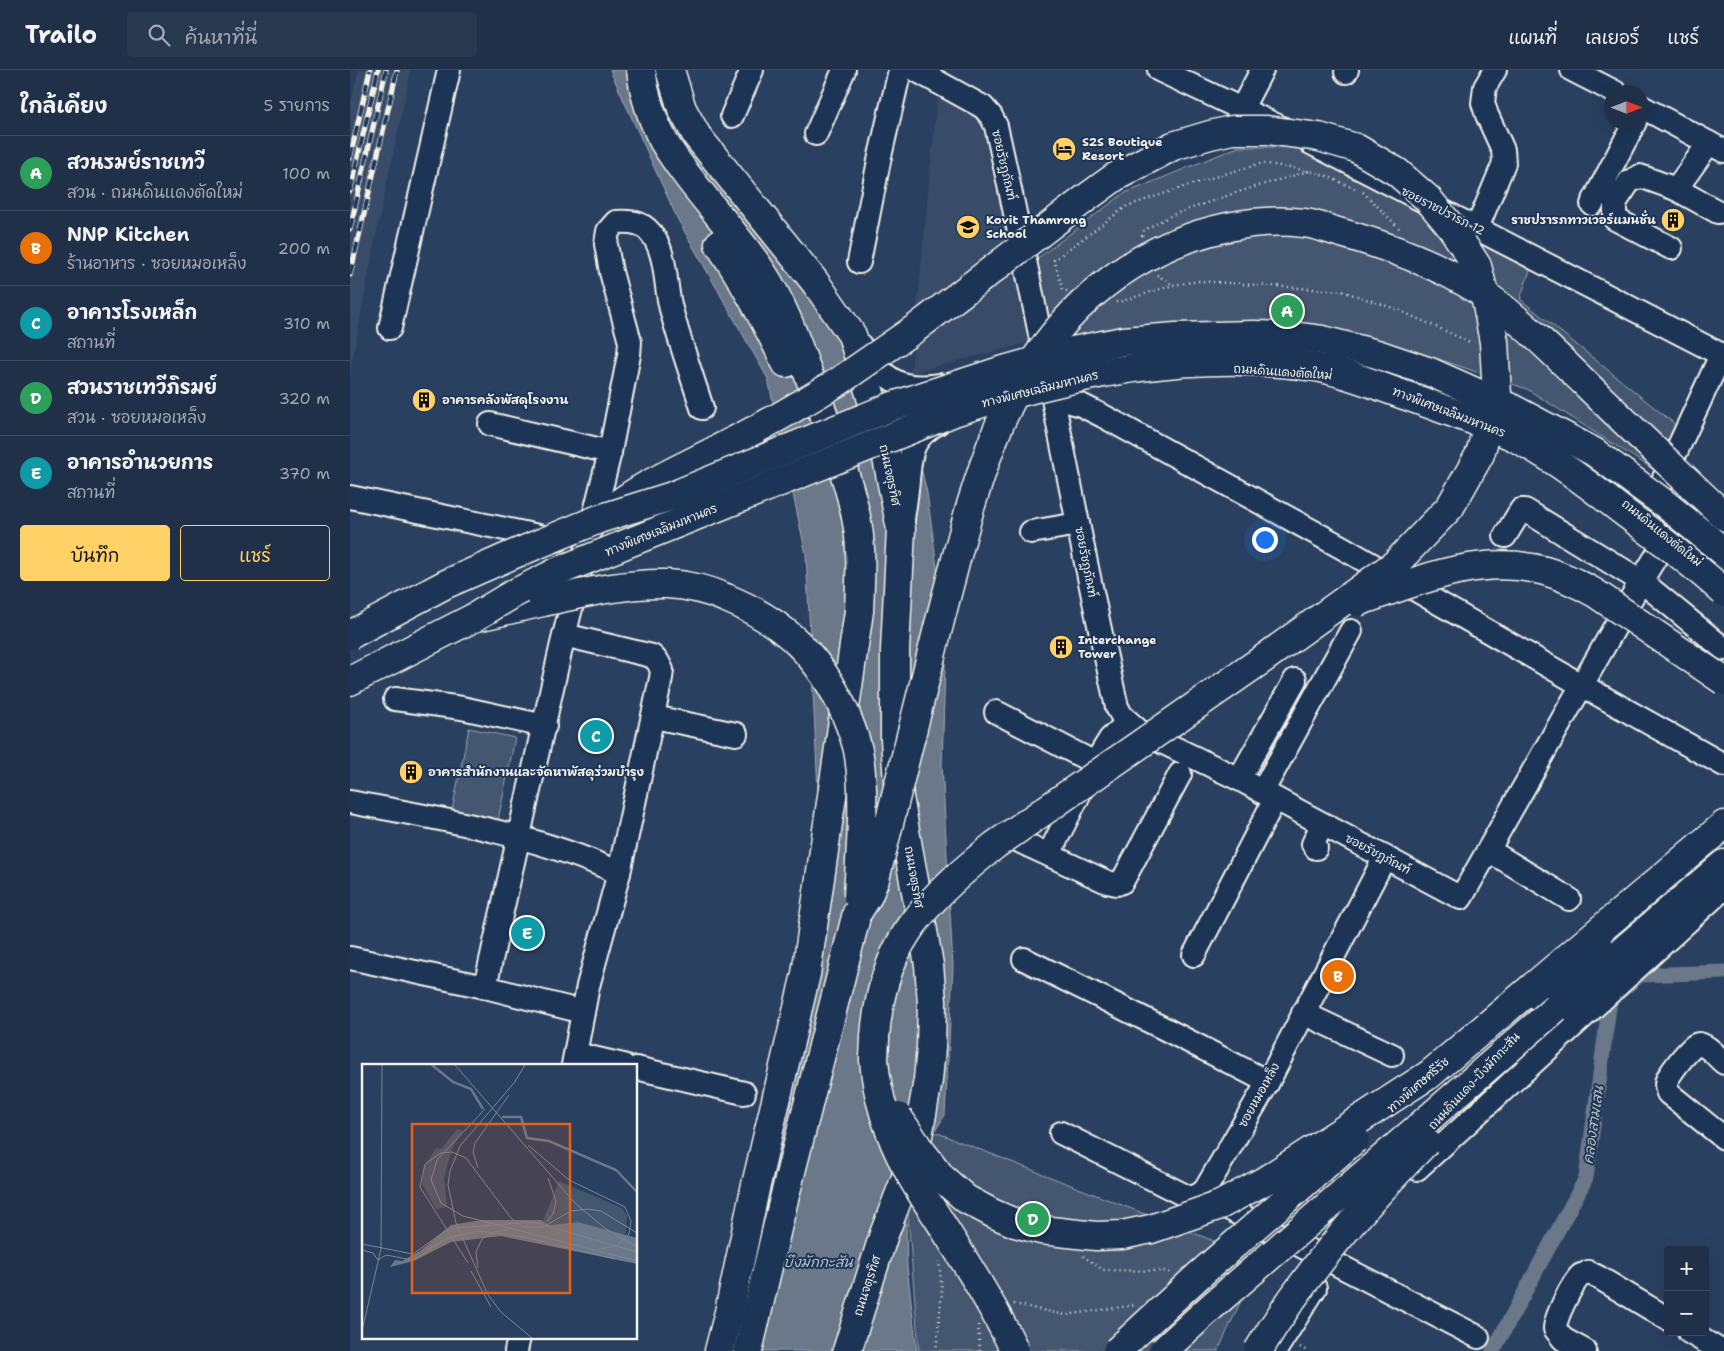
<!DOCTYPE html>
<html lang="th">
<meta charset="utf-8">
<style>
body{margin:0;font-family:"Shantell Sans","Playpen Sans Thai",sans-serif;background:#28384f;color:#f1f3f6}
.controls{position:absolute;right:15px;bottom:15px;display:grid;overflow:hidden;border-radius:5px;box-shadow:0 5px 20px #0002}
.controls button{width:45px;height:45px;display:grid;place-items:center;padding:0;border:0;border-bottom:1px solid #3d4b60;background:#203048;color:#f1f3f6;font:25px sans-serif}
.compass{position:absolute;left:1254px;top:15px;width:45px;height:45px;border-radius:50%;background:#203048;box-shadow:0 5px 20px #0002;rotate:90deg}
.you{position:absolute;left:914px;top:469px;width:18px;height:18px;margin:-12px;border:4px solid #fff;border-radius:50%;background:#1a73e8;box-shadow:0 0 0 8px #1a73e833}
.badge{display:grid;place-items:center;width:32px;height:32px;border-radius:50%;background:#ffd166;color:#fff;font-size:16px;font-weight:700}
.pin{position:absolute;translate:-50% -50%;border:2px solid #fff;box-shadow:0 1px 5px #0006}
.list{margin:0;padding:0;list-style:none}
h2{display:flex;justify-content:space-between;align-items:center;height:65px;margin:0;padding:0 20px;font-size:21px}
h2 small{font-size:16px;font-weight:400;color:#a2a9b4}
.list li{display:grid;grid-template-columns:32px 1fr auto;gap:15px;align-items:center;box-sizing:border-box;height:75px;padding:0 20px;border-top:1px solid #3d4b60}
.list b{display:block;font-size:19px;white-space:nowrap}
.list p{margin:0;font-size:16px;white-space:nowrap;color:#a2a9b4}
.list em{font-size:16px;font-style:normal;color:#a2a9b4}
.actions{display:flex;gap:10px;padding:15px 20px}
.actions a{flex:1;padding:11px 0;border:1px solid #ffd166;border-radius:5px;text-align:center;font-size:18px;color:#ffd166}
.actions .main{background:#ffd166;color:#111}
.icon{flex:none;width:28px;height:28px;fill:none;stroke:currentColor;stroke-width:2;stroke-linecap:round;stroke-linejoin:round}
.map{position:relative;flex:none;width:1374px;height:1281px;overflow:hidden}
header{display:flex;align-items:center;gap:30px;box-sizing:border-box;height:70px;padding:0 25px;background:#203048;border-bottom:1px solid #3d4b60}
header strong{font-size:24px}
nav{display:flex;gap:28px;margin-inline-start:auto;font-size:18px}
.search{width:350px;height:45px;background:#28384f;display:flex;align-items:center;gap:12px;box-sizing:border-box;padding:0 18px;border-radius:5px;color:#a2a9b4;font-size:19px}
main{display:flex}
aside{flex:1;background:#203048}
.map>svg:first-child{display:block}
.built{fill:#374c69}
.green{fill:#445771;stroke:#9ca4ac}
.water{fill:#6a788a;stroke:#a1a8b0}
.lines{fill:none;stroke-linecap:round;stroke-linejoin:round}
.canal{stroke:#6a788a;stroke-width:15}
.minor-casing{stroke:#f4f1e8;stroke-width:26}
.major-casing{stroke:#f4f1e8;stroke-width:31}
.highway-casing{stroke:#f4f1e8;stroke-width:31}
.path{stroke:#f4f1e8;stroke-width:2.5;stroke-dasharray:1 4;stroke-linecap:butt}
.minor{stroke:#1d3557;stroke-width:22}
.major{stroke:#1d3557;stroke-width:28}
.highway{stroke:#1d3557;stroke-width:28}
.rail-casing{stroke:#f4f1e8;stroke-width:5.5}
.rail{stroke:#1d3557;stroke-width:4;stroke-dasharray:11;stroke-linecap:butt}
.highway-bridge-casing{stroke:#f4f1e8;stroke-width:31;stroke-linecap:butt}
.highway-bridge{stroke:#1d3557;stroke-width:28}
.labels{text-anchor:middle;stroke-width:4;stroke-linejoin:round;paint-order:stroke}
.poi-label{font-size:12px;font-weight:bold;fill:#f4f1e8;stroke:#1d3557;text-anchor:start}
.street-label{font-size:12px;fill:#f4f1e8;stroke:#1d3557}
.water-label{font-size:14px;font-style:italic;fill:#bdc1c2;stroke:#1d3557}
.inset-river{fill:none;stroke:#6a788a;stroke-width:2.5}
.inset-road{fill:none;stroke:#7b8796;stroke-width:1}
.view{fill:#e96117;fill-opacity:0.15;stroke:#e96117;stroke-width:2.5}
.inset-edge{fill:none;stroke:#f4f1e8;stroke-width:2.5}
</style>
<header>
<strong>Trailo</strong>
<div class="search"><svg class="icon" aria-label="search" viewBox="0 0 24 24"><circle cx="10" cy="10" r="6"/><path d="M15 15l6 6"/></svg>ค้นหาที่นี่</div>
<nav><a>แผนที่</a><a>เลเยอร์</a><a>แชร์</a></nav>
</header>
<main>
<aside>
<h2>ใกล้เคียง<small>5 รายการ</small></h2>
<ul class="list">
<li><span class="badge" style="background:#2e9e5b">A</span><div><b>สวนรมย์ราชเทวี</b><p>สวน · ถนนดินแดงตัดใหม่</p></div><em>100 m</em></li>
<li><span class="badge" style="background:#e8710a">B</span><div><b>NNP Kitchen</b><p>ร้านอาหาร · ซอยหมอเหล็ง</p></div><em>200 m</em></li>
<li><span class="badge" style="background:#0f9aa8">C</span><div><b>อาคารโรงเหล็ก</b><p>สถานที่</p></div><em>310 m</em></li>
<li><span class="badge" style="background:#2e9e5b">D</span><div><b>สวนราชเทวีภิรมย์</b><p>สวน · ซอยหมอเหล็ง</p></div><em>320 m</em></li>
<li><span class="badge" style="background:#0f9aa8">E</span><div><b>อาคารอำนวยการ</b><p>สถานที่</p></div><em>370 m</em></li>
</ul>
<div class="actions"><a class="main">บันทึก</a><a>แชร์</a></div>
</aside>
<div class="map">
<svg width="1374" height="1281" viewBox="0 0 1374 1281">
<rect width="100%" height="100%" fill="#2a4060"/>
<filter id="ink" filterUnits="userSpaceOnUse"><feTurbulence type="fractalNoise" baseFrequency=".02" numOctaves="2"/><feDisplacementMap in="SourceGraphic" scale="10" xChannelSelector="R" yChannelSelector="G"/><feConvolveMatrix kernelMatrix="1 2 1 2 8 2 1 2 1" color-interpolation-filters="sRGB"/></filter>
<g filter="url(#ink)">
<g class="built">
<path d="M 9,0 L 61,0 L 26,165 L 0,301 L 0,36 Z"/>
<path d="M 588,18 L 637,52 L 686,271 L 561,303 Z"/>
</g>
<g class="green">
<path d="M 888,77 L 947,77 L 1024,96 L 1182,195 L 1170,229 L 1331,359 L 1315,407 L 1177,319 L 1047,275 L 936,256 L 841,252 L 752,263 L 698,279 L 680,194 L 773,124 Z"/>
<path d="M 119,658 L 165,668 L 147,755 L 101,745 Z"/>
<path d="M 585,1062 L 910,1189 L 868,1281 L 569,1281 L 555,1110 Z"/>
</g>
<path class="water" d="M 260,0 L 313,0 L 346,59 L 423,136 L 552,317 L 577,423 L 596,564 L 592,695 L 603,897 L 595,1045 L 555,1110 L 557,1197 L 567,1281 L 356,1281 L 439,933 L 468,721 L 456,484 L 418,309 L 328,150 Z"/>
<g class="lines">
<path class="canal" d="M 1143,1281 L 1236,1108 L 1260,930 L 1290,905 L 1374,902"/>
<g class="minor-casing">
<g id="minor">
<path d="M 566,0 L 633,37 L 641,46 L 646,56 C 690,249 723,444 767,637 L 772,646 L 789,661 L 889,709 L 1111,828 L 1291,511 L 1318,467"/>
<path d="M 809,0 L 932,58"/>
<path d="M 1222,0 L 1265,22"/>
<path d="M 996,2 L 997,0"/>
<path d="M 1292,37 L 1374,81"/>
<path d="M 891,40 L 912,0"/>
<path d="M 382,46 L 402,0"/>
<path d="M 466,64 L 494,0"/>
<path d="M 961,73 L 1374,286"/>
<path d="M 1326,119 L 1368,142"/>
<path d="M 1242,134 L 1285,52"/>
<path d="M 1127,158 L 1154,93 L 1153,80 L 1137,45 L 1133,33 L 1135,17 L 1145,0"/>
<path d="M 1321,178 L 1265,149 L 1265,133 L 1279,112 L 1290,106 L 1326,119 L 1359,73"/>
<path d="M 509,192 L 530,86 L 550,0"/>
<path d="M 40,258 L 99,0"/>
<path d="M 510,275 C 534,307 546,322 589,315"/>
<path d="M 703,327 L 731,335 L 753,346 L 993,478 L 1233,616 L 1374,695"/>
<path d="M 140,354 L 260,382"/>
<path d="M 1308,421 L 1371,285"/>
<path d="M 0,427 L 208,470"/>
<path d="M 553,450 C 554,440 556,430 557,419 C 561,388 557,370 588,353"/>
<path d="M 681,462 L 728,454"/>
<path d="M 1155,466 L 1171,440 L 1175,440 L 1291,511 L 1374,579"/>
<path d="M 214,565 L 302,586 L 308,592 L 312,600 L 311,608 L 269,803 L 238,916 L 223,995"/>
<path d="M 45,629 L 112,638 L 195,656"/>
<path d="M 646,642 L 745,693"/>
<path d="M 304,647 L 386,664"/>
<path d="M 889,709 L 945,610"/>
<path d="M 912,722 L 1001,561"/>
<path d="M 0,732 C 91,749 185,764 269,803"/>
<path d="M 671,772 L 757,812 L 767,814 L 772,812 L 830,704"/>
<path d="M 966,778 L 963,774 L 972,755"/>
<path d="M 1140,781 L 1219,829"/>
<path d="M 699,784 L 745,693 L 760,669 L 778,652"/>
<path d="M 844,885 L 925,729"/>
<path d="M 0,888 L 135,917 L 233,942"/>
<path d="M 674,889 L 817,960 L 918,1012"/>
<path d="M 135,917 L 211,578 L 260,382 L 279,285 L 280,272 L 261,202 L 256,174 L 258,161 L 266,152 C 283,151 295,152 305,169 C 317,189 315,217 321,239 C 330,273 342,306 352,338"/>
<path d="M 1192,937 L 1251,872"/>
<path d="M 953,943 L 1042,985"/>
<path d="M 226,984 L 273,995"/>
<path d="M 1374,993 C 1367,987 1359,976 1349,974 C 1342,973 1322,1001 1318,1008 C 1315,1013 1316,1017 1318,1023 L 1374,1068"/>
<path d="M 286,998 L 394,1023"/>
<path d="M 711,1063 L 836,1126 C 844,1129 849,1125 855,1120 L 918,1012 L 1035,787"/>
<path d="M 1067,1099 L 1374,818"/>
<path d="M 860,1129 L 1128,1267"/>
<path d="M 1339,1262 L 1371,1281"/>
<path d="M 166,1281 L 169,1267"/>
<path d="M 925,1281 L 965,1218"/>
<path d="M 1235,1281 L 1213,1269 L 1205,1259 C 1205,1248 1222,1213 1231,1205 C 1232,1205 1237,1203 1238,1202 L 1248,1207 L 1318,1249"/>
</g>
</g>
<g class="major-casing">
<g id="major">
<path d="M 291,0 C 294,24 302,50 314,72 C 342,118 382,157 412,202 C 437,240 451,286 467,327 C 482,370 501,413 508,458 C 512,485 510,513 509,541 L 456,904 L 405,1119 L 379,1242 L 369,1281"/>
<path d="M 320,0 L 332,39 L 347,66 L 465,212 L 502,265 L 532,363 L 551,459 L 545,580 L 545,669 L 549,727 L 579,895 L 582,932 L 581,978 L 578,1010 L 568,1066 L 555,1110 L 534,1164 L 497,1281"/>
<path d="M 369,174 C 395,212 416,252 436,293"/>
</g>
</g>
<g class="highway-casing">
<g id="highway">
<path d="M 251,448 C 282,420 313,407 350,388 C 380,373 410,358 439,341"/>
<path d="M 0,611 L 123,548 L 193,532"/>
<path d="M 1206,938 L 1374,794"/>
<path d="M 1080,1004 L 1374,755"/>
<path d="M 398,1281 L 433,1133 L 507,843"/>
</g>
</g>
<g class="path">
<path d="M 1013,122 L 1050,159"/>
<path d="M 792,166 L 794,160 L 822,145 L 888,122 L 959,101 L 977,106 L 1008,120"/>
<path d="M 807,205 L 823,215"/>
<path d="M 717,221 L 713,220 L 704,190 L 777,136 L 861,108 L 913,93 L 959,101"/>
<path d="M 766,232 L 769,232 L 823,215 L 849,211 L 992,221 L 1046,239 L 1122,273"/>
<path d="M 733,1186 L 753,1200 L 816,1201 L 821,1203"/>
<path d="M 664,1234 L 715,1245 L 786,1235"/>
<path d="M 628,1255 L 630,1281"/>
<path d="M 950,1277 L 957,1281"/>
<path d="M 586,1281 L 592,1222 L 589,1191"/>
</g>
<use href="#minor" class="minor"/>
<use href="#major" class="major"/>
<use href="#highway" class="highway"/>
<g class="rail-casing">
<g id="rail">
<path d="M 0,88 L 20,0"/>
<path d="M 0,121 L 28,0"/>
<path d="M 0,159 L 36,0"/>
<path d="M 0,205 L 47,0"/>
</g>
</g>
<use href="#rail" class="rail"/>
<g class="highway-bridge-casing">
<g id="highway-bridge">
<path d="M 439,341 L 488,312 L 566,258 L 736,128 L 765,107 L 823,76 L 860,65 L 882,60 L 917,60 L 969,67 L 1006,78 L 1047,102 L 1078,129 L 1102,158 L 1127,196 L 1137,235 L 1144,272 L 1147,325 L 1130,384 L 1100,437 L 1045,494 L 913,589 L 645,775 C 615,799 586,823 563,854 C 538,887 528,927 525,967 C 525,975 524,983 524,990 C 527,1027 539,1066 557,1098 C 566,1116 578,1133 589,1150 C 616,1193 643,1235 665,1281"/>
<path d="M 193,532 C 234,523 275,513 317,514 C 337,515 358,520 376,528 C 433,551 470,586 495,643 C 501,657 507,672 509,686 C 516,733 510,780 508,827"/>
<path d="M 1008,532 C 1067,511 1131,483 1195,501 C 1213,506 1229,514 1245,523 L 1374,611"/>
<path d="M 123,548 L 163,524 L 211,500 L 604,342 C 720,304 843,278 965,297 C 995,302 1025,315 1054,325 C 1077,333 1101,342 1125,351 C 1138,356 1152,361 1164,367 C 1204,388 1239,415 1275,443 C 1309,468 1343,494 1374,522"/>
<path d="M 0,565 L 96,514 L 162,485 L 249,449 L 322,426 L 543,336 L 647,302 L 718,282 L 773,271 L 826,267 L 904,265 L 940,266 L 972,270 L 1027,284 L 1080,302 L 1163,339 L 1244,382 L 1315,434 L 1374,482"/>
<path d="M 507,843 L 518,826 L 525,809 C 545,728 566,647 586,566 C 597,523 608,481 620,438 C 630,407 639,376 653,347 C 697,251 773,179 878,157 C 902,152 930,150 954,153 C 965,154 977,159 988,162 C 1042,177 1100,198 1145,232 C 1178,257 1209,288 1238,316 C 1283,360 1329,403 1374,446"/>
<path d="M 548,1047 L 568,1077 L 592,1108 L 616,1129 L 642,1143 L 665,1153 L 691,1160 L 746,1166 L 772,1165 L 801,1159 L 870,1135 L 916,1110 L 1080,1004"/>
<path d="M 767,1281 L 847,1207 L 1005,1069"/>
<path d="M 813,1281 L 861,1237 L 1206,938"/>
<path d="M 908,1281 C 954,1204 1014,1136 1076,1072"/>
</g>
</g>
<use href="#highway-bridge" class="highway-bridge"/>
</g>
</g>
<defs>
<g id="hotel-disc" transform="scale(1.25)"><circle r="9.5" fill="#ffd166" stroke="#1d3557"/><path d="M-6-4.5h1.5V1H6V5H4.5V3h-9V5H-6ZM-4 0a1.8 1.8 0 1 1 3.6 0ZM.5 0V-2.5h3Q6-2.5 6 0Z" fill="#111"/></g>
<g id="building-disc" transform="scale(1.25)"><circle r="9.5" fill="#ffd166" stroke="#1d3557"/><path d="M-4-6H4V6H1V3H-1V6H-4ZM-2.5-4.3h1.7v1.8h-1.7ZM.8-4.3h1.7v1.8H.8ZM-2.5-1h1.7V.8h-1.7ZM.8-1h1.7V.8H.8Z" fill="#111"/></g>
<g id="school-disc" transform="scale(1.25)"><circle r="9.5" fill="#ffd166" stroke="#1d3557"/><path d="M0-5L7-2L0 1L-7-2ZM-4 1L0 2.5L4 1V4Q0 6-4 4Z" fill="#111"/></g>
</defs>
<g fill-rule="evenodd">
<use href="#hotel-disc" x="714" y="79"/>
<use href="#building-disc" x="1323" y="150"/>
<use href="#school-disc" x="618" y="157"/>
<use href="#building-disc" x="74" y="330"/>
<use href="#building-disc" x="711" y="577"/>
<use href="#building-disc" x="61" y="702"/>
</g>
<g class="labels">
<g class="poi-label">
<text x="732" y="76">S2S Boutique<tspan x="732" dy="14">Resort</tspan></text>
<text x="636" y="154">Kovit Thamrong<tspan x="636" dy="14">School</tspan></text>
<text x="1306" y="154" text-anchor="end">ราชปรารภทาวเวอร์แมนชั่น</text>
<text x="92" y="334">อาคารคลังพัสดุโรงงาน</text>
<text x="728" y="574">Interchange<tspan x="728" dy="14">Tower</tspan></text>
<text x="78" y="706">อาคารสำนักงานและจัดหาพัสดุร่วมบำรุง</text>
</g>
<g class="street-label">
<text transform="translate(654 95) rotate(77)" y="4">ซอยรัชฎภัณฑ์</text>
<text transform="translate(1093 141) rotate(27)" y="4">ซอยราชปรารภ 12</text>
<text transform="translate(933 302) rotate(4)" y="4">ถนนดินแดงตัดใหม่</text>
<text transform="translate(690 319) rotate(-14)" y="4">ทางพิเศษเฉลิมมหานคร</text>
<text transform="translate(1099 342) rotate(21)" y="4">ทางพิเศษเฉลิมมหานคร</text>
<text transform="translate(540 405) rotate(78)" y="4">ถนนจตุรทิศ</text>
<text transform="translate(311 460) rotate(-22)" y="4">ทางพิเศษเฉลิมมหานคร</text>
<text transform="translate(1312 463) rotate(39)" y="4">ถนนดินแดงตัดใหม่</text>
<text transform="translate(736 492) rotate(79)" y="4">ซอยรัชฎภัณฑ์</text>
<text transform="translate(1028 784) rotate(28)" y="4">ซอยรัชฎภัณฑ์</text>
<text transform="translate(564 807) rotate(80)" y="4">ถนนจตุรทิศ</text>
<text transform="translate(1124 1011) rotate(-47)" y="4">ถนนดินแดง-บึงมักกะสัน</text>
<text transform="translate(1068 1015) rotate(-41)" y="4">ทางพิเศษศรีรัช</text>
<text transform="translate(909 1025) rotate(-61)" y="4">ซอยหมอเหล็ง</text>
<text transform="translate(517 1216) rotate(-72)" y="4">ถนนจตุรทิศ</text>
</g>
<g class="water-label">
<text transform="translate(1243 1055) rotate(-82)" y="5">คลองสามเสน</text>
<text x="468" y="1197">บึงมักกะสัน</text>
</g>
</g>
<g transform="translate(12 994)">
<rect width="275" height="275" fill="#2a4060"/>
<path d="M 95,65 L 101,67 L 90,84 L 82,114 L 85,143 L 74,145 L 60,120 L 62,103 L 74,84 L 79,85 ZM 197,117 L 260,144 L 265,152 L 264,169 L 260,172 L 217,158 L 187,161 L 181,157 Z" fill="#445771"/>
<path d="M 120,156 L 179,156 L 187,161 L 216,158 L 275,174 L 275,200 L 139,172 L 89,178 L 52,197 L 28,203 L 33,196 L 40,197 L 58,187 L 89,161 Z" fill="#6a788a"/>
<path class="inset-river" d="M 70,1 L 91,18 L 109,25 L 121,45M 140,53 L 159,53 L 165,74 L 187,77 L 254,106 L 275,128"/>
<path class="inset-road" d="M 93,1 L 213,139 L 244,165 L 275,183M 163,1 L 152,19 L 98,82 L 88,107 L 86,121 L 94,159 L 126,231 L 139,248 L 170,274M 123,45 L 75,96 L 69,116 L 79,139 L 101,152 L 275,197M 166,81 L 207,116 L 263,143 L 269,157 L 267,170 L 254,182 L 238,185M 116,104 L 111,88 L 113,79 L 147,31M 185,158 L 191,150 L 194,137 L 186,114M 0,180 L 51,190 L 83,167 L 95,164 L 171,158 L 275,188M 0,186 L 11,189 L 16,196M 65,186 L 86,174 L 117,167 L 162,173 L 253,195M 16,196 L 24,191 L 51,196 L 68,186M 106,199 L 58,123 L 63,100 L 79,89 L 90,88 L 104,94 L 149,154 L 161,163 L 181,163 L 209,147 L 226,145 L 239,147 L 275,169M 116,204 L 114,188 L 120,175 L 131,168 L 146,166M 109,207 L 129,243M 0,267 L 19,185 L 20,1"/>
<path class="view" d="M 50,60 L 208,60 L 208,229 L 50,229 Z"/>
<rect width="275" height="275" class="inset-edge"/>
</g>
</svg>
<div class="controls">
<button>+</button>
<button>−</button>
</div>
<svg class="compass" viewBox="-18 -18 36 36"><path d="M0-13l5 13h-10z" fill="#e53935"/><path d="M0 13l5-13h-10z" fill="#a2a9b4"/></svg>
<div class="you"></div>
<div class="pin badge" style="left:937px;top:241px;background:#2e9e5b">A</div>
<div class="pin badge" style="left:988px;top:906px;background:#e8710a">B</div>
<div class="pin badge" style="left:246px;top:666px;background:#0f9aa8">C</div>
<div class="pin badge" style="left:683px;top:1149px;background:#2e9e5b">D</div>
<div class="pin badge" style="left:177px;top:863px;background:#0f9aa8">E</div>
</div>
</main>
